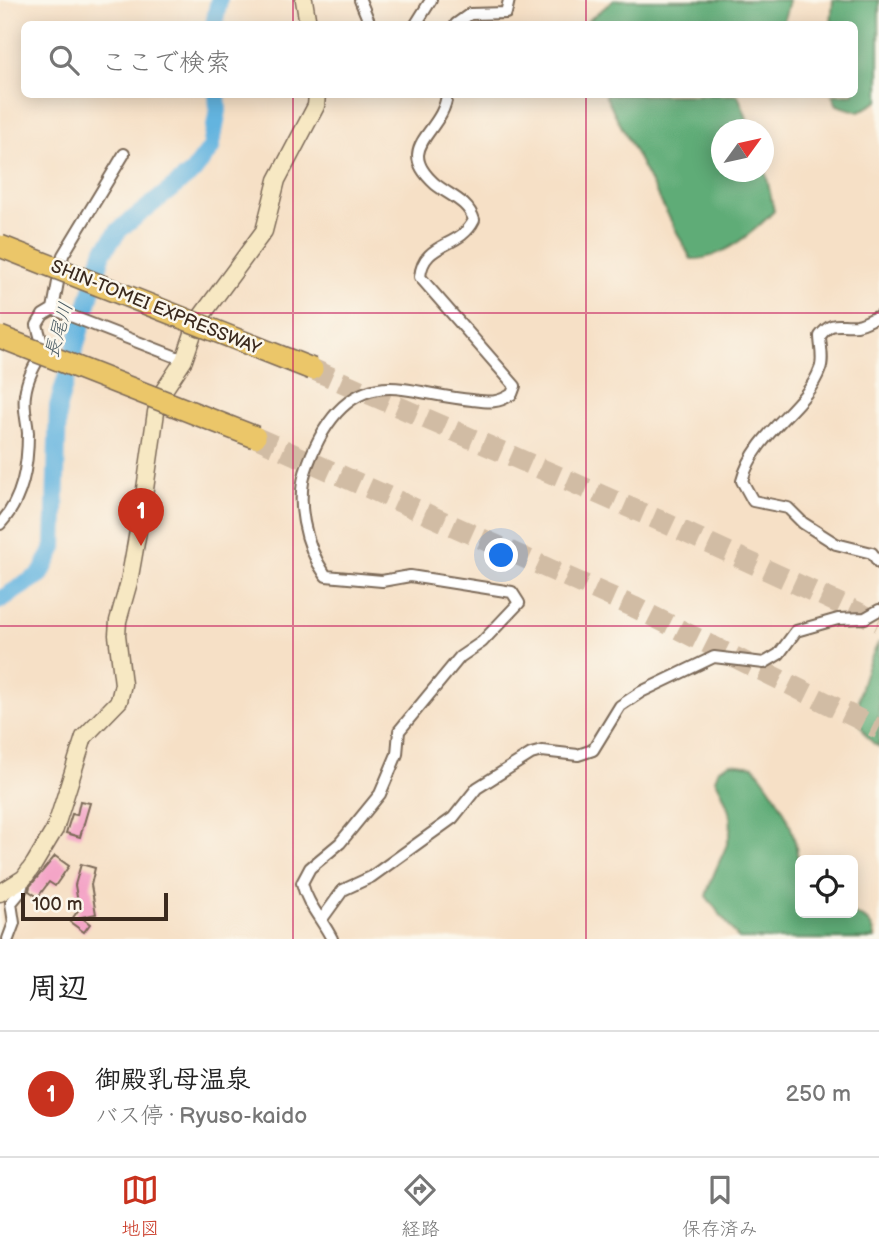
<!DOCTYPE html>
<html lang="ja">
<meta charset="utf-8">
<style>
body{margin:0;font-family:"Balsamiq Sans","Klee One",sans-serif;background:#f6f6f6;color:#222}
.controls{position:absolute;right:21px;bottom:21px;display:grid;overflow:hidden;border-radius:10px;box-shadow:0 4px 18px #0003}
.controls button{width:63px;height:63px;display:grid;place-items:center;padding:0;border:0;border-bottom:2px solid #e0e0e0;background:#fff;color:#222;font:35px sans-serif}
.compass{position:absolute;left:711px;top:119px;width:63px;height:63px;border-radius:50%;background:#fff;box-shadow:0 4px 18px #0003;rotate:57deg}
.scale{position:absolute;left:21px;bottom:18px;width:147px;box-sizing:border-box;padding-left:7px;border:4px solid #3b2a1e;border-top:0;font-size:19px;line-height:24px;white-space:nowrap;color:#3b2a1e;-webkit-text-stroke:5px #fbf7ec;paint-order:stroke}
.you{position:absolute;left:502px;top:556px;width:24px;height:24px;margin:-18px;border:5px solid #fff;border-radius:50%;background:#1a73e8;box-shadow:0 0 0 10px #1a73e833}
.badge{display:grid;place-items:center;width:46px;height:46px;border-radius:50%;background:#c8321e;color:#fff;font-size:23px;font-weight:700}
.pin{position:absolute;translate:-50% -58px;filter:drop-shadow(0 2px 4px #0008)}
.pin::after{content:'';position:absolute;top:37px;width:24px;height:21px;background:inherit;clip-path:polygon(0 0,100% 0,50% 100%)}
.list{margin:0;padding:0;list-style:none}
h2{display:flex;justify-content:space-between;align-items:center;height:91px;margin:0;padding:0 28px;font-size:30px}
h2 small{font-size:23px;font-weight:400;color:#767676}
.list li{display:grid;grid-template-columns:46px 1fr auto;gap:21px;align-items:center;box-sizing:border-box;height:126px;padding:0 28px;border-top:2px solid #e0e0e0}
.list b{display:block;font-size:26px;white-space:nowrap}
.list p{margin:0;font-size:23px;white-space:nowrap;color:#767676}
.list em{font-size:23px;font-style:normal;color:#767676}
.icon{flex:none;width:38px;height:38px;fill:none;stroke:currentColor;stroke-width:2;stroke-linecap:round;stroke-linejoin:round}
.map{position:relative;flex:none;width:879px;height:939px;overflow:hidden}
.search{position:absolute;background:#fff;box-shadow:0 4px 18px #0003;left:21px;right:21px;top:21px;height:77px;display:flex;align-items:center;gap:18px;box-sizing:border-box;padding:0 24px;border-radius:10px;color:#767676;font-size:26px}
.sheet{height:217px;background:#fff}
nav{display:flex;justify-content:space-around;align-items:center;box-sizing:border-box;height:98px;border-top:2px solid #e0e0e0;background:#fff;font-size:19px;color:#767676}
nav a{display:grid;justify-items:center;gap:4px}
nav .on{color:#c8321e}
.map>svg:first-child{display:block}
.forest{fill:#5eac77;stroke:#4c6b4a;stroke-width:2}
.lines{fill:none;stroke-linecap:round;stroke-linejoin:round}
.river{stroke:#64b4df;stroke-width:18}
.building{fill:#f4a5c7}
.highway-tunnel{stroke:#d1bca4;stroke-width:21;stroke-dasharray:21 10;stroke-linecap:butt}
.street-casing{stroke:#7c6a59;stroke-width:14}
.secondary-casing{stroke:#7c6a59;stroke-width:19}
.street{stroke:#fff;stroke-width:10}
.secondary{stroke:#f7e8c3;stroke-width:16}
.highway-bridge-casing{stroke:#7c6a59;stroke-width:24;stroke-linecap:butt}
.highway-bridge{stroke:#ebc669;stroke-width:21}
.grid{fill:none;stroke:#c2185b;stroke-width:2;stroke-opacity:0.55}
.labels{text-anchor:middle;stroke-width:5;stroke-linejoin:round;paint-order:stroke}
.street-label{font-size:18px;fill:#3b2a1e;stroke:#fbf7ec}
.water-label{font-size:19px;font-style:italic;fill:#495a62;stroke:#fbf7ec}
</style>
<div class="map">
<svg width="879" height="939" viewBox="0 0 879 939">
<rect width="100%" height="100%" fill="#fbf7ec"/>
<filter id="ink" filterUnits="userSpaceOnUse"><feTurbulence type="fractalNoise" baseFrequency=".0143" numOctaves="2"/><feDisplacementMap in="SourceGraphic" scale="14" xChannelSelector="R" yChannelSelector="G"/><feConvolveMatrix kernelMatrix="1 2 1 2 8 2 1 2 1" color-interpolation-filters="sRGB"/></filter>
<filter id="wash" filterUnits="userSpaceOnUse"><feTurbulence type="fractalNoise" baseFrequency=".00686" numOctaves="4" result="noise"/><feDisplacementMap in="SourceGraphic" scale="28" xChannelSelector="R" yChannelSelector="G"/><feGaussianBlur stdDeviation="1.57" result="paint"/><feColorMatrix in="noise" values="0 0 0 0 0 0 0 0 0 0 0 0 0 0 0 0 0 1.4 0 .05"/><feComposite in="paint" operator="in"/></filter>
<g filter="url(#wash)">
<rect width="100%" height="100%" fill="#f6e0c6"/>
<g class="forest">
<path d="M 614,0 L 789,0 L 783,24 L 584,24 Z"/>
<path d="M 833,0 L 879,0 L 879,101 L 859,112 L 837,105 L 832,95 L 854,94 L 854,24 L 831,24 Z"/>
<path d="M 605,95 L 738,95 L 751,129 L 722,130 L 722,172 L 764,172 L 764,165 L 774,211 C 755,231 720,261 691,259 Z"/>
<path d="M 879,642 L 879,747 C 842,725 863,672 879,642 Z"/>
<path d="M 730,763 L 754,766 C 797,821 800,845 800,913 C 825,913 873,903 875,939 L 739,939 L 706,896 C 721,844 748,836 715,779 L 719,769 Z"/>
</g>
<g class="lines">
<g class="river">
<path d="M 214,24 L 219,0"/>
<path d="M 0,600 L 41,574 L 54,547 L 58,406 L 103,252 L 119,230 L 193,172 L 211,148 L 218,110 L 217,94"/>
</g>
</g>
<g id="blocks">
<g class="building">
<path d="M 80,801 L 90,803 L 80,837 L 66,833 L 72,814 L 77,815 Z"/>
<path d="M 55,856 L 69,866 L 55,886 L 49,882 L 38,897 L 29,891 L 30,886 Z"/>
<path d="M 81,864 L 95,868 L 91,885 L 96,914 L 81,917 L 90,924 L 84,932 L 70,922 L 79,909 L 75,885 Z"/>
</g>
</g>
</g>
<g filter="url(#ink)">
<use href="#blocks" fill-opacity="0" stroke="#7c6a59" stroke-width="2"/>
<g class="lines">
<g class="highway-tunnel">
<path d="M 312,369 L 663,522 L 879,622"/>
<path d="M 255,437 L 634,607 L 879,729"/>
</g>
<g class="street-casing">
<g id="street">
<path d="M 360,0 L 370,24"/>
<path d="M 416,24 L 431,0"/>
<path d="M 456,24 L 470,14 L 506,13 L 509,0"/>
<path d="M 53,309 L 184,360"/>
<path d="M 879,316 C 872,319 864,324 857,325 C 839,327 833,319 820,336 C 820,345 824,360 820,369 C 806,409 755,431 742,481 L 753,501 L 788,508 L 803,523 L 836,544 L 872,553 L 879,563"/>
<path d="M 0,524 C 23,499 28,466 28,433 C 27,421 23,407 25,395 C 27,378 35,364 44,350 L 37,325 L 43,315 L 53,309 L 63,255 L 124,154"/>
<path d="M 322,919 L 343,890 L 371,877 L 453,818 L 477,788 L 531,754 L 542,751 L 578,755 L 593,750 L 620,706 L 641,692 L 714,657 L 764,663 L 779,654 L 796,631 L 838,619 L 865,618 L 879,610"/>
<path d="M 8,939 L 14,923 L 11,903 L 21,891 L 24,878"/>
<path d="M 332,939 C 322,919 307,904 302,883 L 310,868 L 340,843 L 380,794 L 397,754 L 399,731 L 460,657 L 482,642 L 519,603 L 512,592 L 410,576 L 382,581 L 326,576 C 305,546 294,499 308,464 C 324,421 351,381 403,389 C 426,392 448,398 472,400 C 488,402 497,404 512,394 L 515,386 L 420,277 C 423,241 460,249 474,220 C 468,201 450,196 435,184 C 392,146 444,133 447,94"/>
</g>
</g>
<g class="secondary-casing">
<g id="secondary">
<path d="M 304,0 L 308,24"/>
<path d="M 0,893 L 24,878 L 34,864 L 55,829 L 84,737 L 119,701 L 123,684 L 117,635 L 118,621 L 129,582 L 143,503 L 156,412 L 164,390 L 184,360 L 197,322 L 264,231 L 277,180 L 316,106 L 317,94"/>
</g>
</g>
<use href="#street" class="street"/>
<use href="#secondary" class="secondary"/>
<g class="highway-bridge-casing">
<g id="highway-bridge">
<path d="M 0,246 L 312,369"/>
<path d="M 0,337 L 255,437"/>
</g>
</g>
<use href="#highway-bridge" class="highway-bridge"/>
</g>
</g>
<path class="grid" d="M 293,0 L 293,24M 586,0 L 586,24M 293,94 L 293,939M 586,94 L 586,939M 0,313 L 879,313M 0,626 L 879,626"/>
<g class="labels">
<g class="street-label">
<text transform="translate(156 307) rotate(22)" y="6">SHIN-TOMEI EXPRESSWAY</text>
</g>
<g class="water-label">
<text transform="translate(58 330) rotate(-74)" y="7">長尾川</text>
</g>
</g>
</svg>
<div class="controls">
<button><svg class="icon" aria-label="locate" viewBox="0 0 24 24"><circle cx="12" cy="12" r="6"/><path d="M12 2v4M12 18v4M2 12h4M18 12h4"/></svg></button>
</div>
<svg class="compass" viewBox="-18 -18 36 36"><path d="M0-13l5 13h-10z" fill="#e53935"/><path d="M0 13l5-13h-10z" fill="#767676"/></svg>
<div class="scale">100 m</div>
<div class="you"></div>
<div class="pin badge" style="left:141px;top:546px">1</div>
<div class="search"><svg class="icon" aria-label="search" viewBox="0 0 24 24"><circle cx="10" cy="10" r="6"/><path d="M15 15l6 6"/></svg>ここで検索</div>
</div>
<section class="sheet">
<h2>周辺<small></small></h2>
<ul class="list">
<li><span class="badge">1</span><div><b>御殿乳母温泉</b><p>バス停 · Ryuso-kaido</p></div><em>250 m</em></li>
</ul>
</section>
<nav>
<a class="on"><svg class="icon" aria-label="map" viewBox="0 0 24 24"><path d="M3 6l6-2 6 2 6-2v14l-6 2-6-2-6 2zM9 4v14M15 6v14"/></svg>地図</a>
<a><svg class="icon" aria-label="directions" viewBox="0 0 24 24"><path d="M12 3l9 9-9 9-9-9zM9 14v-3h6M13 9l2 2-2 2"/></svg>経路</a>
<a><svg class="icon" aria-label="saved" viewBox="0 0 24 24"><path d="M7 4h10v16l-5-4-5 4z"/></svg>保存済み</a>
</nav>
